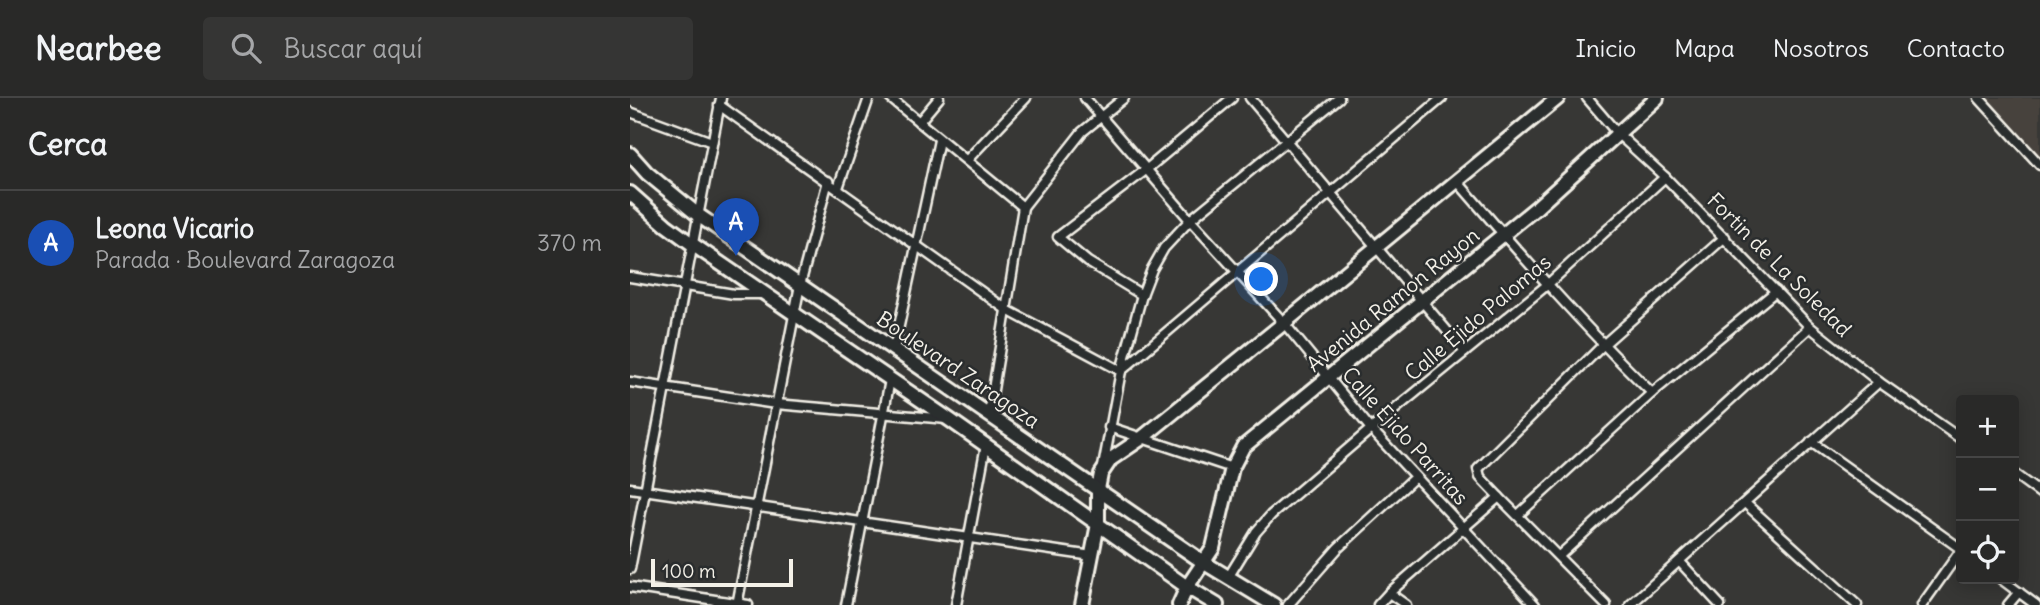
<!DOCTYPE html>
<html lang="es">
<meta charset="utf-8">
<style>
body{margin:0;font-family:Delius,sans-serif;background:#353534;color:#f1f3f6}
.controls{position:absolute;right:21px;bottom:21px;display:grid;overflow:hidden;border-radius:7px;box-shadow:0 4px 18px #0003}
.controls button{width:63px;height:63px;display:grid;place-items:center;padding:0;border:0;border-bottom:2px solid #454545;background:#292928;color:#f1f3f6;font:35px sans-serif}
.scale{position:absolute;left:21px;bottom:18px;width:142px;box-sizing:border-box;padding-left:7px;border:4px solid #f4f1e8;border-top:0;font-size:19px;line-height:24px;white-space:nowrap;color:#f4f1e8;-webkit-text-stroke:5px #2a2d2e;paint-order:stroke}
.you{position:absolute;left:632px;top:182px;width:24px;height:24px;margin:-18px;border:5px solid #fff;border-radius:50%;background:#1a73e8;box-shadow:0 0 0 10px #1a73e833}
.badge{display:grid;place-items:center;width:46px;height:46px;border-radius:50%;background:#ff9aa2;color:#fff;font-size:23px;font-weight:700}
.pin{position:absolute;translate:-50% -58px;filter:drop-shadow(0 2px 4px #0008)}
.pin::after{content:'';position:absolute;top:37px;width:24px;height:21px;background:inherit;clip-path:polygon(0 0,100% 0,50% 100%)}
.list{margin:0;padding:0;list-style:none}
h2{display:flex;justify-content:space-between;align-items:center;height:91px;margin:0;padding:0 28px;font-size:30px}
h2 small{font-size:23px;font-weight:400;color:#a5a6a8}
.list li{display:grid;grid-template-columns:46px 1fr auto;gap:21px;align-items:center;box-sizing:border-box;height:105px;padding:0 28px;border-top:2px solid #454545}
.list b{display:block;font-size:26px;white-space:nowrap}
.list p{margin:0;font-size:23px;white-space:nowrap;color:#a5a6a8}
.list em{font-size:23px;font-style:normal;color:#a5a6a8}
.icon{flex:none;width:38px;height:38px;fill:none;stroke:currentColor;stroke-width:2;stroke-linecap:round;stroke-linejoin:round}
.map{position:relative;flex:none;width:1410px;height:507px;overflow:hidden}
header{display:flex;align-items:center;gap:42px;box-sizing:border-box;height:98px;padding:0 35px;background:#292928;border-bottom:2px solid #454545}
header strong{font-size:33px}
nav{display:flex;gap:38px;margin-inline-start:auto;font-size:24px}
.search{width:490px;height:63px;background:#353534;display:flex;align-items:center;gap:18px;box-sizing:border-box;padding:0 24px;border-radius:7px;color:#a5a6a8;font-size:26px}
main{display:flex}
aside{flex:1;background:#292928}
.map>svg:first-child{display:block}
.built{fill:#47433e}
.lines{fill:none;stroke-linecap:round;stroke-linejoin:round}
.minor-casing{stroke:#f4f1e8;stroke-width:13}
.secondary-casing{stroke:#f4f1e8;stroke-width:18}
.primary-casing{stroke:#f4f1e8;stroke-width:18}
.minor{stroke:#2a2d2e;stroke-width:8}
.secondary{stroke:#2a2d2e;stroke-width:12}
.primary{stroke:#2a2d2e;stroke-width:12}
.labels{text-anchor:middle;stroke-width:5;stroke-linejoin:round;paint-order:stroke}
.street-label{font-size:21px;fill:#f4f1e8;stroke:#2a2d2e}
</style>
<header>
<strong>Nearbee</strong>
<div class="search"><svg class="icon" aria-label="search" viewBox="0 0 24 24"><circle cx="10" cy="10" r="6"/><path d="M15 15l6 6"/></svg>Buscar aquí</div>
<nav><a>Inicio</a><a>Mapa</a><a>Nosotros</a><a>Contacto</a></nav>
</header>
<main>
<aside>
<h2>Cerca<small></small></h2>
<ul class="list">
<li><span class="badge" style="background:#1a4fb4">A</span><div><b>Leona Vicario</b><p>Parada · Boulevard Zaragoza</p></div><em>370 m</em></li>
</ul>
</aside>
<div class="map">
<svg width="1410" height="507" viewBox="0 0 1410 507">
<rect width="100%" height="100%" fill="#373735"/>
<filter id="ink" filterUnits="userSpaceOnUse"><feTurbulence type="fractalNoise" baseFrequency=".0143" numOctaves="2"/><feDisplacementMap in="SourceGraphic" scale="14" xChannelSelector="R" yChannelSelector="G"/><feConvolveMatrix kernelMatrix="1 2 1 2 8 2 1 2 1" color-interpolation-filters="sRGB"/></filter>
<g filter="url(#ink)">
<path class="built" d="M 1357,0 L 1410,0 L 1410,59 L 1363,8 Z"/>
<g class="lines">
<g class="minor-casing">
<g id="minor">
<path d="M 260,0 L 393,109"/>
<path d="M 455,0 L 560,122 L 654,225 L 741,331 L 905,507"/>
<path d="M 620,0 L 835,254"/>
<path d="M 957,0 L 987,35 L 1035,79 L 1180,229 L 1249,284 L 1331,341"/>
<path d="M 1349,0 L 1410,67"/>
<path d="M 89,7 L 377,212 L 491,273 L 812,0"/>
<path d="M 0,14 L 82,44"/>
<path d="M 289,24 L 309,0"/>
<path d="M 337,62 L 396,0"/>
<path d="M 827,83 C 890,156 953,228 1022,295"/>
<path d="M 208,90 L 239,0"/>
<path d="M 0,179 L 104,196 L 133,196"/>
<path d="M 512,197 L 458,164 L 428,139 L 517,71 L 602,0"/>
<path d="M 264,251 L 309,42"/>
<path d="M 0,284 L 146,306 L 317,321"/>
<path d="M 359,316 L 393,109 L 452,34 L 494,0"/>
<path d="M 479,329 L 602,370"/>
<path d="M 1181,344 L 1331,451"/>
<path d="M 473,369 L 491,273 L 512,197 L 522,171 L 534,150 L 560,122 L 709,0"/>
<path d="M 1384,376 L 1410,395"/>
<path d="M 0,390 L 462,458"/>
<path d="M 1116,406 L 1227,507"/>
<path d="M 888,417 L 1022,295 L 1146,193"/>
<path d="M 929,458 L 1180,229"/>
<path d="M 1050,464 L 1090,507"/>
<path d="M 0,471 L 91,0"/>
<path d="M 599,478 L 626,434 L 641,417 L 741,331 L 917,187 L 1035,79"/>
<path d="M 1371,481 L 1406,507"/>
<path d="M 0,489 L 118,507"/>
<path d="M 759,495 L 776,507"/>
<path d="M 107,507 L 170,187 L 198,83"/>
<path d="M 216,507 L 260,282"/>
<path d="M 326,507 L 356,347"/>
<path d="M 658,507 L 708,450 L 785,379"/>
<path d="M 748,507 L 759,495 L 869,399"/>
<path d="M 976,507 L 869,399 L 850,379 L 848,371 L 973,247 L 1095,139"/>
<path d="M 1000,507 L 1249,284"/>
<path d="M 1292,507 L 1331,452"/>
<path d="M 1378,507 L 1389,494"/>
</g>
</g>
<g class="secondary-casing">
<g id="secondary">
<path d="M 452,507 L 468,426 L 468,391 L 471,376 L 481,361 L 512,340 L 654,225 L 928,0"/>
<path d="M 549,507 L 557,489 L 583,450 L 602,370 L 613,349 L 907,109 L 1027,0"/>
</g>
</g>
<g class="primary-casing">
<g id="primary">
<path d="M 0,56 L 17,75 L 68,117 L 573,464 L 644,507"/>
<path d="M 0,95 L 36,127 L 62,146 L 320,322 L 557,489 L 587,507"/>
</g>
</g>
<use href="#minor" class="minor"/>
<use href="#secondary" class="secondary"/>
<use href="#primary" class="primary"/>
</g>
</g>
<g class="labels">
<g class="street-label">
<text transform="translate(1149 167) rotate(45)" y="7">Fortin de La Soledad</text>
<text transform="translate(763 202) rotate(-39)" y="7">Avenida Ramon Rayon</text>
<text transform="translate(848 220) rotate(-40)" y="7">Calle Ejido Palomas</text>
<text transform="translate(328 272) rotate(34)" y="7">Boulevard Zaragoza</text>
<text transform="translate(775 338) rotate(48)" y="7">Calle Ejido Parritas</text>
</g>
</g>
</svg>
<div class="controls">
<button>+</button>
<button>−</button>
<button><svg class="icon" aria-label="locate" viewBox="0 0 24 24"><circle cx="12" cy="12" r="6"/><path d="M12 2v4M12 18v4M2 12h4M18 12h4"/></svg></button>
</div>
<div class="scale">100 m</div>
<div class="you"></div>
<div class="pin badge" style="left:106px;top:158px;background:#1a4fb4">A</div>
</div>
</main>
